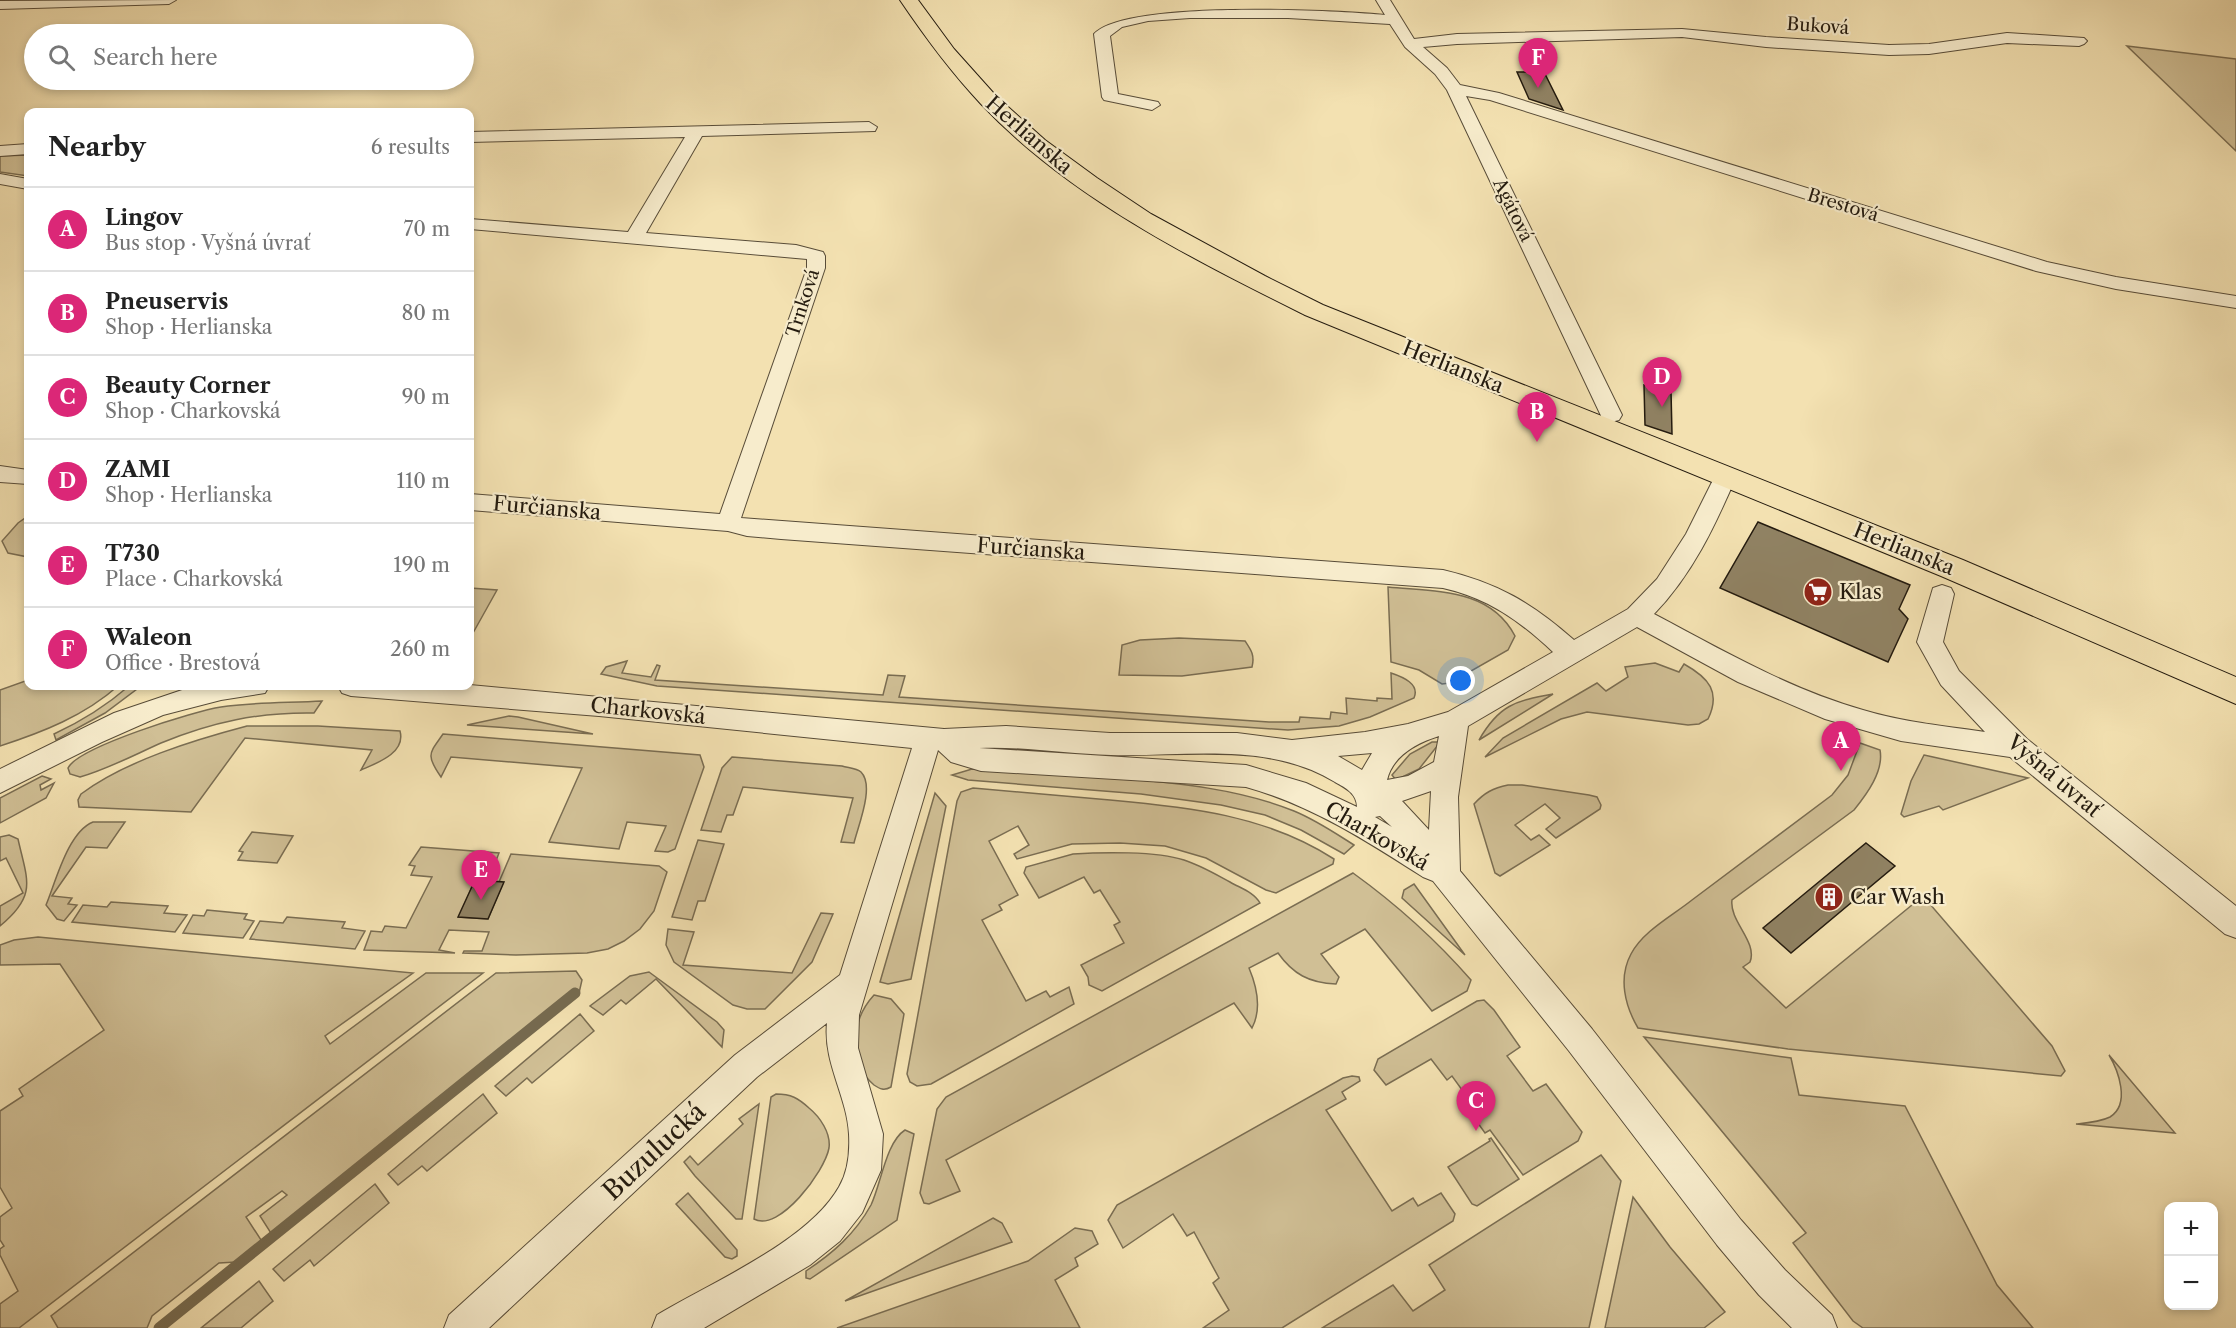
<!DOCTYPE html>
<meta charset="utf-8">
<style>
body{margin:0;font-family:"Libre Caslon Text",serif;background:#f6f6f6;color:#222}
.controls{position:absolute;right:18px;bottom:18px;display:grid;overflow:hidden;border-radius:12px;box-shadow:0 3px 9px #0003}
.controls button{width:54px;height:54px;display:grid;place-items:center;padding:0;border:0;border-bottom:2px solid #e0e0e0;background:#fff;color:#222;font:30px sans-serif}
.you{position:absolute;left:1461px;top:681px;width:21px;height:21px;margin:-15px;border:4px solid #fff;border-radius:50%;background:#1a73e8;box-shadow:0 0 0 9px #1a73e833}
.badge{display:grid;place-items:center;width:39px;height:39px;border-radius:50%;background:#db2777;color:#fff;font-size:20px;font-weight:700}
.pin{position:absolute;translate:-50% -50px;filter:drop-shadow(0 2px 3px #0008)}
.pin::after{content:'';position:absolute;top:32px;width:21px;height:18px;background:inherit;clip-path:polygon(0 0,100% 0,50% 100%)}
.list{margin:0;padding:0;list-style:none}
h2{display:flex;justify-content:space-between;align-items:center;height:78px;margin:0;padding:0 24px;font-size:26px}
h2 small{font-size:20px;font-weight:400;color:#767676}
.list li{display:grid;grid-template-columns:39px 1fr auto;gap:18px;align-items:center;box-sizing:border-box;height:84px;padding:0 24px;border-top:2px solid #e0e0e0}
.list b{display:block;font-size:22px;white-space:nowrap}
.list p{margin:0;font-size:20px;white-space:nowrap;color:#767676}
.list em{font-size:20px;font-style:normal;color:#767676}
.icon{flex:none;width:33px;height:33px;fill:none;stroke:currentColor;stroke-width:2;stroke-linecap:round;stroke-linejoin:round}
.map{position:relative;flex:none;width:2236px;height:1328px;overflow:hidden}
.search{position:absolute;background:#fff;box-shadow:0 3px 9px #0003;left:24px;top:24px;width:450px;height:66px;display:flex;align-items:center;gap:15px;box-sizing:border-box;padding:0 21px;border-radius:33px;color:#767676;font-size:22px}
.panel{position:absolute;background:#fff;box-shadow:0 3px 9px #0003;left:24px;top:108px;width:450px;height:582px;border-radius:12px}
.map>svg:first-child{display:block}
.green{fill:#d0bf95;stroke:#7a6d52;stroke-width:1.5}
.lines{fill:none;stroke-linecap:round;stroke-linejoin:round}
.stream{stroke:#766a4f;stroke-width:11}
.building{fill:#908263;stroke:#241b0f;stroke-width:1.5}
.minor-casing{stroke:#584c38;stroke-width:2}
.primary-casing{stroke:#241b0f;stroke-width:2}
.minor{fill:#f7eccc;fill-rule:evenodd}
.primary{fill:#f3e1b1;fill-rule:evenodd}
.labels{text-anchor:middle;stroke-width:4.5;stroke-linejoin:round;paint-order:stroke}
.far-street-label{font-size:18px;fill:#241b0f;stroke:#f7eccc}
.street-label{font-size:21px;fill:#241b0f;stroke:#f7eccc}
.poi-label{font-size:21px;fill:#241b0f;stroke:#f7eccc;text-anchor:start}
.near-street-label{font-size:26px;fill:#241b0f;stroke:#f7eccc}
</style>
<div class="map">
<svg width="2236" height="1328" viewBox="0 0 2236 1328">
<rect width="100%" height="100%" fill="#f3e1b1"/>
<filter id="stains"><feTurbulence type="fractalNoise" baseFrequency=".00333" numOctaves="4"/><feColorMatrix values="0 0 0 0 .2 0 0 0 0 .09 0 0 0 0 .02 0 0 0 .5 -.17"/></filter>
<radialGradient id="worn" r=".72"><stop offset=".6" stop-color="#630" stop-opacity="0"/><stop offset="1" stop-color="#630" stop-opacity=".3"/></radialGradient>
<g class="green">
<path d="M 2127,46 L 2236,59 L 2236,151 Z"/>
<path d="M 28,155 L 28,176 L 0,172 L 0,156 Z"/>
<path d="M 28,516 L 28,557 L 8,553 L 2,541 L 18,523 Z"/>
<path d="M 1388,587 C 1436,592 1490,588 1515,636 L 1508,650 L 1450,683 L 1442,684 L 1419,670 L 1391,662 Z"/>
<path d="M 470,588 L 497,590 L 473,633 L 470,629 Z"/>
<path d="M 1179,638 L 1245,641 C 1251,650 1255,655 1252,667 L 1182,676 L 1119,675 L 1122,645 L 1140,640 Z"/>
<path d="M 627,661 L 622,673 L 651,677 L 657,665 L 660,666 L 655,680 L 883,695 L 888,675 L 905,676 L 899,697 L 1269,722 L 1299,722 L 1300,717 L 1330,719 L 1331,712 L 1347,714 L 1346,698 L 1377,701 L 1377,698 L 1392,699 L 1391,673 C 1403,677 1420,684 1414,698 L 1370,717 L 1339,726 L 1288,730 L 657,686 L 601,674 L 606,667 Z"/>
<path d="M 1655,663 L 1679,672 L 1684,664 C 1709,678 1721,692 1708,719 L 1699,724 L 1688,725 L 1587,712 L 1561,719 L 1485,757 L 1503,738 L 1597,683 L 1606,691 L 1628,677 L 1625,667 Z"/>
<path d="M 28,680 L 28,686 L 118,686 C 84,716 43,732 0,746 L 0,690 Z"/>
<path d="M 129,686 L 141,686 L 105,713 L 56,740 L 54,734 C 82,721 106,706 129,686 Z"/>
<path d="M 1553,694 L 1479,740 C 1499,705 1515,701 1553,694 Z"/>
<path d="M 322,701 L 314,713 C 259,712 212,722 161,743 C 134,755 108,769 80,777 L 70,774 L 68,768 C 78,747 195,711 221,707 C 254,702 289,703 322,701 Z"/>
<path d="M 509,716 L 518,717 L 593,734 L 467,725 Z"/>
<path d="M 247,726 L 318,726 L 400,731 C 406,753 377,763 361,770 L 372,750 L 245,738 L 191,812 L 79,807 L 78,800 L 81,794 C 125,761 194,740 247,726 Z"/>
<path d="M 443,734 L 700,755 L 704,767 L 675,849 L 668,852 L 655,851 L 666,826 L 627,822 L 619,849 L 549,842 L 582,768 L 451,757 L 441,777 C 425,754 430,753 443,734 Z"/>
<path d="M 1432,742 L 1438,742 L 1438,745 L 1419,769 L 1396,780 L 1392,775 L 1410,754 Z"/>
<path d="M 1860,743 L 1880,750 C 1884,771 1867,794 1854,810 L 1732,900 C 1729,921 1758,942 1750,962 L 1743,967 L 1786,1008 L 1923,896 L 2052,1046 L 2065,1071 L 2061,1076 L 1788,1049 L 1638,1028 C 1625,1006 1618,978 1631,954 C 1643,931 1672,916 1692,900 C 1738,865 1785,830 1832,795 L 1848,775 Z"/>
<path d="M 1924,755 L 2028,778 L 1943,810 L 1939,806 L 1904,817 L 1901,814 L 1911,781 Z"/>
<path d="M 732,757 L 842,766 C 848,768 856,768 861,772 C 875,786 858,826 854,843 L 841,842 L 853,798 L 743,787 L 733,815 L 727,815 L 721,832 L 701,830 L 722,768 Z"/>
<path d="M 972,769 C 1021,770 1070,774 1119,778 C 1177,783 1240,789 1294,811 C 1316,820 1335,833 1354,845 L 1344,854 L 1301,830 L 1265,815 L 1221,805 L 1141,794 L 968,780 L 952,775 Z"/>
<path d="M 42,776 L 51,779 L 40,785 L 41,790 L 54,783 L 46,798 L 0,823 L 0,798 Z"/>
<path d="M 1508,785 L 1522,785 L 1589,795 L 1597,797 L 1601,805 L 1600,809 L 1556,838 L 1546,829 L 1560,818 L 1545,804 L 1515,825 L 1531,840 L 1539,835 L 1550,845 L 1500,876 L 1495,873 L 1474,804 C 1484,793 1493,788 1508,785 Z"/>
<path d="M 973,788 C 1019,792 1064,796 1110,800 C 1188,807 1266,815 1334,859 L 1333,864 L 1276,893 L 1266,890 L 1206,858 L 1165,846 L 1120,843 L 1072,844 L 1017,859 L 1014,854 L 1029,845 L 1018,826 L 989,841 L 1018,895 L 999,905 L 1002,910 L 982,920 L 1026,1001 L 1046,991 L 1050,997 L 1069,987 L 1074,1004 L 931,1084 L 917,1086 L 910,1082 L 907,1074 L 957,801 L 961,792 Z"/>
<path d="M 935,793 L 946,806 L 911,979 L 888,984 L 880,982 Z"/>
<path d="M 93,822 L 125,822 L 107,848 L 86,847 L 52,896 L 72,898 L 68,904 L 77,905 L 64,921 L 57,919 L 46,905 C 56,881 68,832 93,822 Z"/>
<path d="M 252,832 L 293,836 L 277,863 L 238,860 L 243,852 L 239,851 Z"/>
<path d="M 9,835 L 18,839 C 27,880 38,895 0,926 L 0,906 L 23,893 L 6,858 L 0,861 L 0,837 Z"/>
<path d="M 698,840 L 724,844 L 705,901 L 698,901 L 692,920 L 672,917 Z"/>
<path d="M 421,847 L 499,853 L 488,881 L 475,880 L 459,917 L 488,919 L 503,883 L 499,882 L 511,854 L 659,866 L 667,872 L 654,911 L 640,929 L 624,941 L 608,949 L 587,953 L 516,955 L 463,953 L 464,951 L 482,951 L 489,932 L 449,930 L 439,950 L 455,953 L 364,950 L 371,931 L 382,932 L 385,926 L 406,928 L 432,877 L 411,875 L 415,866 L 409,865 Z"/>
<path d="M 1073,854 C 1102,852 1156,851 1184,860 C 1200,865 1215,874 1230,882 C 1240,888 1254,892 1260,903 L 1102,991 L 1089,985 L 1088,977 L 1081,965 L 1124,943 L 1114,925 L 1120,922 L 1100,890 L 1094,893 L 1084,877 L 1039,898 L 1024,873 L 1026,867 Z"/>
<path d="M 1353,873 C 1396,904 1436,940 1471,980 L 1467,991 L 1432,1011 L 1365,929 L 1321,954 L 1339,977 L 1336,984 C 1309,983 1293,974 1278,953 L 1249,968 C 1257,987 1262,1009 1252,1028 L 1234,1003 L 946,1160 L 960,1191 L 929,1204 L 924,1203 L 920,1193 L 937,1109 L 946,1097 Z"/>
<path d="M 1414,884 L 1465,955 L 1402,898 L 1404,890 Z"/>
<path d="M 111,902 L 168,906 L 164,913 L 187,915 L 175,932 L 72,922 L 83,905 L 107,907 Z"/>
<path d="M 207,910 L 247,914 L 244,919 L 254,921 L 243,938 L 183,933 L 193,915 L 204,916 Z"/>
<path d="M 821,913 L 833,914 L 812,962 L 765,1009 L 747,1009 L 733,1005 L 674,962 L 666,945 L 668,929 L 694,932 L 683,965 L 792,973 Z"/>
<path d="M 287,917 L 345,922 L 342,928 L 365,931 L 355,949 L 250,939 L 260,921 L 283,923 Z"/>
<path d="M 38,937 L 413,973 L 325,1036 L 330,1044 L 426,973 L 483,973 L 19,1328 L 0,1328 L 0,1304 L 18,1291 L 0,1255 L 0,1249 L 4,1246 L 0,1240 L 0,1217 L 12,1208 L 0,1187 L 0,1111 L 23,1096 L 19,1089 L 104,1030 L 60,964 L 0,965 L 0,945 L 14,940 Z"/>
<path d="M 576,971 L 582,980 L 579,993 L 274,1238 L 260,1216 L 287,1195 L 282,1191 L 246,1217 L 265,1246 L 238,1267 L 236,1262 L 219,1263 L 152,1316 L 147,1328 L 58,1328 L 51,1316 L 496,973 Z"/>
<path d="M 649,972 L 717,1022 L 724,1030 L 722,1047 L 656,979 L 626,1004 L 621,1000 L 603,1015 L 590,1006 L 630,976 Z"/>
<path d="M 874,995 L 891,999 L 904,1014 L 891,1087 C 884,1091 880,1089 874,1085 C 847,1062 851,1020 874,995 Z"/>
<path d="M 1484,1000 L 1494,1010 L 1520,1047 L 1507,1056 L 1533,1091 L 1546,1084 L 1582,1132 L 1578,1141 L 1523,1175 L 1490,1130 L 1485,1133 L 1475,1119 L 1481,1116 L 1452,1076 L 1447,1080 L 1431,1059 L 1386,1085 L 1374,1070 L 1378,1059 L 1477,1001 Z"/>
<path d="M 580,1014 L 594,1031 L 532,1083 L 527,1078 L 506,1096 L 495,1086 Z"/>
<path d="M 1644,1037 L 1791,1058 L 1799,1095 L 1905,1106 L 1997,1285 L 2033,1328 L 1863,1328 L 1853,1321 L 1793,1243 L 1806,1233 Z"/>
<path d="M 2109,1055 L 2175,1133 L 2076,1124 C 2087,1123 2100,1122 2110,1117 C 2131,1104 2118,1070 2109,1055 Z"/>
<path d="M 1352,1076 L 1359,1077 L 1360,1081 L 1342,1092 L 1346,1099 L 1326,1110 L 1392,1211 L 1413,1198 L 1418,1206 L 1441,1193 L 1455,1214 L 1453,1221 L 1282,1328 L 1203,1328 L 1229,1310 L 1213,1283 L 1219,1278 L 1194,1232 L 1187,1236 L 1173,1214 L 1123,1248 L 1108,1220 L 1117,1205 L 1343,1078 Z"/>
<path d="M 483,1094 L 497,1113 L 427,1171 L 422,1166 L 398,1185 L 388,1174 Z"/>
<path d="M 776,1094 C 791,1094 798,1098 809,1108 C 820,1117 831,1133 829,1148 C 825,1171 779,1233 754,1219 L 771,1097 Z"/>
<path d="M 759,1104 L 742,1219 L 736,1219 L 695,1176 L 684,1162 L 690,1156 L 698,1165 L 743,1124 L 739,1119 Z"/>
<path d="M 905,1130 L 914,1134 L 897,1220 L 810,1279 L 806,1278 L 806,1271 C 833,1253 855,1234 871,1205 C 881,1184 886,1142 905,1130 Z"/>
<path d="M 1491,1138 L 1519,1179 L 1477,1206 L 1472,1204 L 1448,1167 L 1490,1141 L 1489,1139 Z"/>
<path d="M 1601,1155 L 1621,1181 L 1589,1328 L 1322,1328 L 1393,1285 L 1413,1311 L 1445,1290 L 1429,1265 Z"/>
<path d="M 375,1184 L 389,1203 L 314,1266 L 310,1260 L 284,1281 L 273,1269 Z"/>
<path d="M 688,1193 L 737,1250 L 737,1256 L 732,1259 L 725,1257 L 676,1204 Z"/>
<path d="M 1633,1197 L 1670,1247 L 1725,1312 L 1704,1328 L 1605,1328 Z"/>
<path d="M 993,1218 L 1002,1223 L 1012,1242 L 845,1301 Z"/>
<path d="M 1075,1228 L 1092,1231 L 1098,1244 L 1075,1258 L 1078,1266 L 1055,1280 L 1080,1328 L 837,1328 L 1028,1261 Z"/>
<path d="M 259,1281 L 273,1301 L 241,1328 L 201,1328 Z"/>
</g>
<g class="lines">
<path class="stream" d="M 159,1328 L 575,993"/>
</g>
<g class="building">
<path d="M 1517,72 L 1544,72 L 1563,110 L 1529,99 Z"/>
<path d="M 1644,385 L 1671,391 L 1672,434 L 1645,425 Z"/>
<path d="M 1758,522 L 1910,585 L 1899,609 L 1908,619 L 1888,662 L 1720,588 Z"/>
<path d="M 1866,843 L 1895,866 L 1791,953 L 1763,928 Z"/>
<path d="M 475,880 L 504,882 L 488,919 L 458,917 Z"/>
</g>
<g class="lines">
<g class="minor-casing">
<g id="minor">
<path d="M 176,0 L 169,4 L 0,9 L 0,1 Z"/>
<path d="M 1376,0 L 1390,0 L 1414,39 L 1457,34 L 1682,29 L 1766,37 L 1889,45 L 1929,44 L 2007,33 L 2084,38 L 2087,41 L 2084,44 L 2079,46 L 2007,43 L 1929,54 L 1889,55 L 1766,47 L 1682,37 L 1457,44 L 1423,47 L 1447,68 L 1460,85 L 1499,93 L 2047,262 L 2116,277 L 2236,296 L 2236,308 L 2116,289 L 2036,271 L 1490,100 L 1466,96 L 1622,415 L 1619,420 L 1611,422 L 1603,420 L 1447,90 L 1435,74 L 1405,47 L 1390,24 L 1288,18 L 1190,18 L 1148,21 L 1122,27 L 1110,36 L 1118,94 L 1158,102 L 1160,105 L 1152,110 L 1104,100 L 1102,97 L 1094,34 C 1125,0 1332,10 1385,15 Z"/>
<path d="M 869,122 L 877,127 L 875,131 L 702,136 L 646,233 L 796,245 L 823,252 L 825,256 L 825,268 L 741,518 L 1443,570 C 1498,583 1532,603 1574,640 L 1628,609 L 1657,579 L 1686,534 L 1717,472 L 1725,469 L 1733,472 L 1736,477 C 1715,526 1692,575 1654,614 C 1722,650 1789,689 1863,710 C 1903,722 1944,726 1985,732 L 1941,685 L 1917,642 L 1933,588 L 1942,585 L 1951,588 L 1954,594 L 1943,642 L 1959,671 L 2027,739 L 2236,906 L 2236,938 L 2225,934 L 2010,757 L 1901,741 L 1825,719 L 1738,682 L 1637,627 L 1468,726 L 1458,797 L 1460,871 L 1592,1029 L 1741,1220 L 1785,1270 L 1832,1315 L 1837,1328 L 1792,1328 L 1759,1295 L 1717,1245 L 1569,1051 L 1433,881 L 1423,877 C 1367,841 1311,805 1246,787 L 981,771 L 951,762 L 938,750 L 859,1015 L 858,1048 L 883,1134 L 881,1170 L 862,1213 L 840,1241 L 810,1265 L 704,1328 L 652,1328 L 657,1315 C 710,1283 808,1242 839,1187 C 848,1172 850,1152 849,1134 C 847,1096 823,1063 827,1023 L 757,1077 L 489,1328 L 444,1328 L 449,1315 L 735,1055 L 840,975 L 912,748 L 599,716 L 351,696 L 342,693 L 338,686 L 470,685 L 944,729 L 1006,726 L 1110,733 L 1237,733 L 1292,740 L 1365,732 L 1408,724 L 1448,712 L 1553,652 C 1520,621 1488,598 1443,588 L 781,539 L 747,536 L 728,531 L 470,510 L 470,494 L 720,514 L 807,268 L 807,259 L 470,229 L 470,219 L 628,232 L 685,137 L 470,142 L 470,132 ZM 1439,736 L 1434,762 L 1408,776 L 1387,780 C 1393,755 1417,743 1439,736 ZM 979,748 C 1023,746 1067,754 1111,755 C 1186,757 1268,741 1335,782 C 1346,788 1357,794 1357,807 L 1306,783 L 1246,765 ZM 1372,753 L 1362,770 L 1338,756 ZM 1431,791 L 1429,830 L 1402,801 ZM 1380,816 L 1392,827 L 1375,817 Z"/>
<path d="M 28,144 L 28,154 L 0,156 L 0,146 Z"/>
<path d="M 0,174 L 28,179 L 28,189 L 0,184 Z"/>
<path d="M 0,466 L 28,470 L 28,484 L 0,482 Z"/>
<path d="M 194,686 L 269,686 L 265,693 L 221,700 L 163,715 L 102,742 L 0,793 L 0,769 L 114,713 Z"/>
</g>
</g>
<g class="primary-casing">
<path id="primary" d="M 900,0 L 918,0 L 954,49 L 997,97 L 1045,140 L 1097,178 L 1151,214 L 1265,276 L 1323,305 L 1963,560 L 2236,677 L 2236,704 L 1941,576 L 1305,315 C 1191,258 1070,198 981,104 C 951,72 925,37 900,0 Z"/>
</g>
<use href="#minor" class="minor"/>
<use href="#primary" class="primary"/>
</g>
<defs>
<g id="supermarket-disc" transform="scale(1.5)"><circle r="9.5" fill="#8f2418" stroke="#f7eccc"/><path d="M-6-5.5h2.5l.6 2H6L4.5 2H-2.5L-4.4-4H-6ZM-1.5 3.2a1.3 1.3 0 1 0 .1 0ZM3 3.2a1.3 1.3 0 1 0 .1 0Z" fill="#fff"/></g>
<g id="building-disc" transform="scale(1.5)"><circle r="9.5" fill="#8f2418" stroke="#f7eccc"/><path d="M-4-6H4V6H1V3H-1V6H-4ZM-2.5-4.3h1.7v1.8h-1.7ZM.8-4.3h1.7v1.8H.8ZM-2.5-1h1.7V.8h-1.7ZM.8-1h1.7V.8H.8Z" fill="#fff"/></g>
</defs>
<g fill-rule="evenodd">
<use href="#supermarket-disc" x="1818" y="592"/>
<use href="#building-disc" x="1829" y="897"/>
</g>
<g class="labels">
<g class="far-street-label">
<text transform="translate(1818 26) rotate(4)" y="6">Buková</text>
<text transform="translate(1843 205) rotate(17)" y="6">Brestová</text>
<text transform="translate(1513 210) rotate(64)" y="6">Agátová</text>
<text transform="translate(803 303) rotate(-72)" y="6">Trnková</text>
</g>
<g class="street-label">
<text transform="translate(1029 135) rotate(41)" y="7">Herlianska</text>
<text transform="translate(1453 367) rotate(22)" y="7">Herlianska</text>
<text transform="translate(547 508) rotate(5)" y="7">Furčianska</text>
<text transform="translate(1031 549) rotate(4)" y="7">Furčianska</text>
<text transform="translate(1904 549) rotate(22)" y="7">Herlianska</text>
<text transform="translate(648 711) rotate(6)" y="7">Charkovská</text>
<text transform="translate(2054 776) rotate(40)" y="7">Vyšná úvrať</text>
<text transform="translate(1377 836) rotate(30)" y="7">Charkovská</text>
</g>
<g class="poi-label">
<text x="1839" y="599">Klas</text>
<text x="1850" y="904">Car Wash</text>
</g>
<g class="near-street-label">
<text transform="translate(654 1151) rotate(-43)" y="9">Buzulucká</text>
</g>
</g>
<rect width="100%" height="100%" filter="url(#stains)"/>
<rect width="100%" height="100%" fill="url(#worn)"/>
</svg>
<div class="controls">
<button>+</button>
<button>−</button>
</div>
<div class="you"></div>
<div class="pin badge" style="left:1841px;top:771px">A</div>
<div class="pin badge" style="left:1537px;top:442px">B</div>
<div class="pin badge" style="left:1476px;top:1131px">C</div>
<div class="pin badge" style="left:1662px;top:407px">D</div>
<div class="pin badge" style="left:481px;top:900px">E</div>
<div class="pin badge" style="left:1538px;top:88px">F</div>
<div class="search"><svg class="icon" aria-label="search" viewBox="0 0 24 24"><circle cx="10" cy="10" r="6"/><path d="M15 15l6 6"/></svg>Search here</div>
<section class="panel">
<h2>Nearby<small>6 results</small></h2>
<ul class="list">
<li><span class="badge">A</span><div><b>Lingov</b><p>Bus stop · Vyšná úvrať</p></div><em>70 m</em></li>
<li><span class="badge">B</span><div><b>Pneuservis</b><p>Shop · Herlianska</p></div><em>80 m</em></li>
<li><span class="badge">C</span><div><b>Beauty Corner</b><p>Shop · Charkovská</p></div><em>90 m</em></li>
<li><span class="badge">D</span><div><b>ZAMI</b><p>Shop · Herlianska</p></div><em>110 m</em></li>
<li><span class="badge">E</span><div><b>T730</b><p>Place · Charkovská</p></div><em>190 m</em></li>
<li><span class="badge">F</span><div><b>Waleon</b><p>Office · Brestová</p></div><em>260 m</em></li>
</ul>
</section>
</div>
